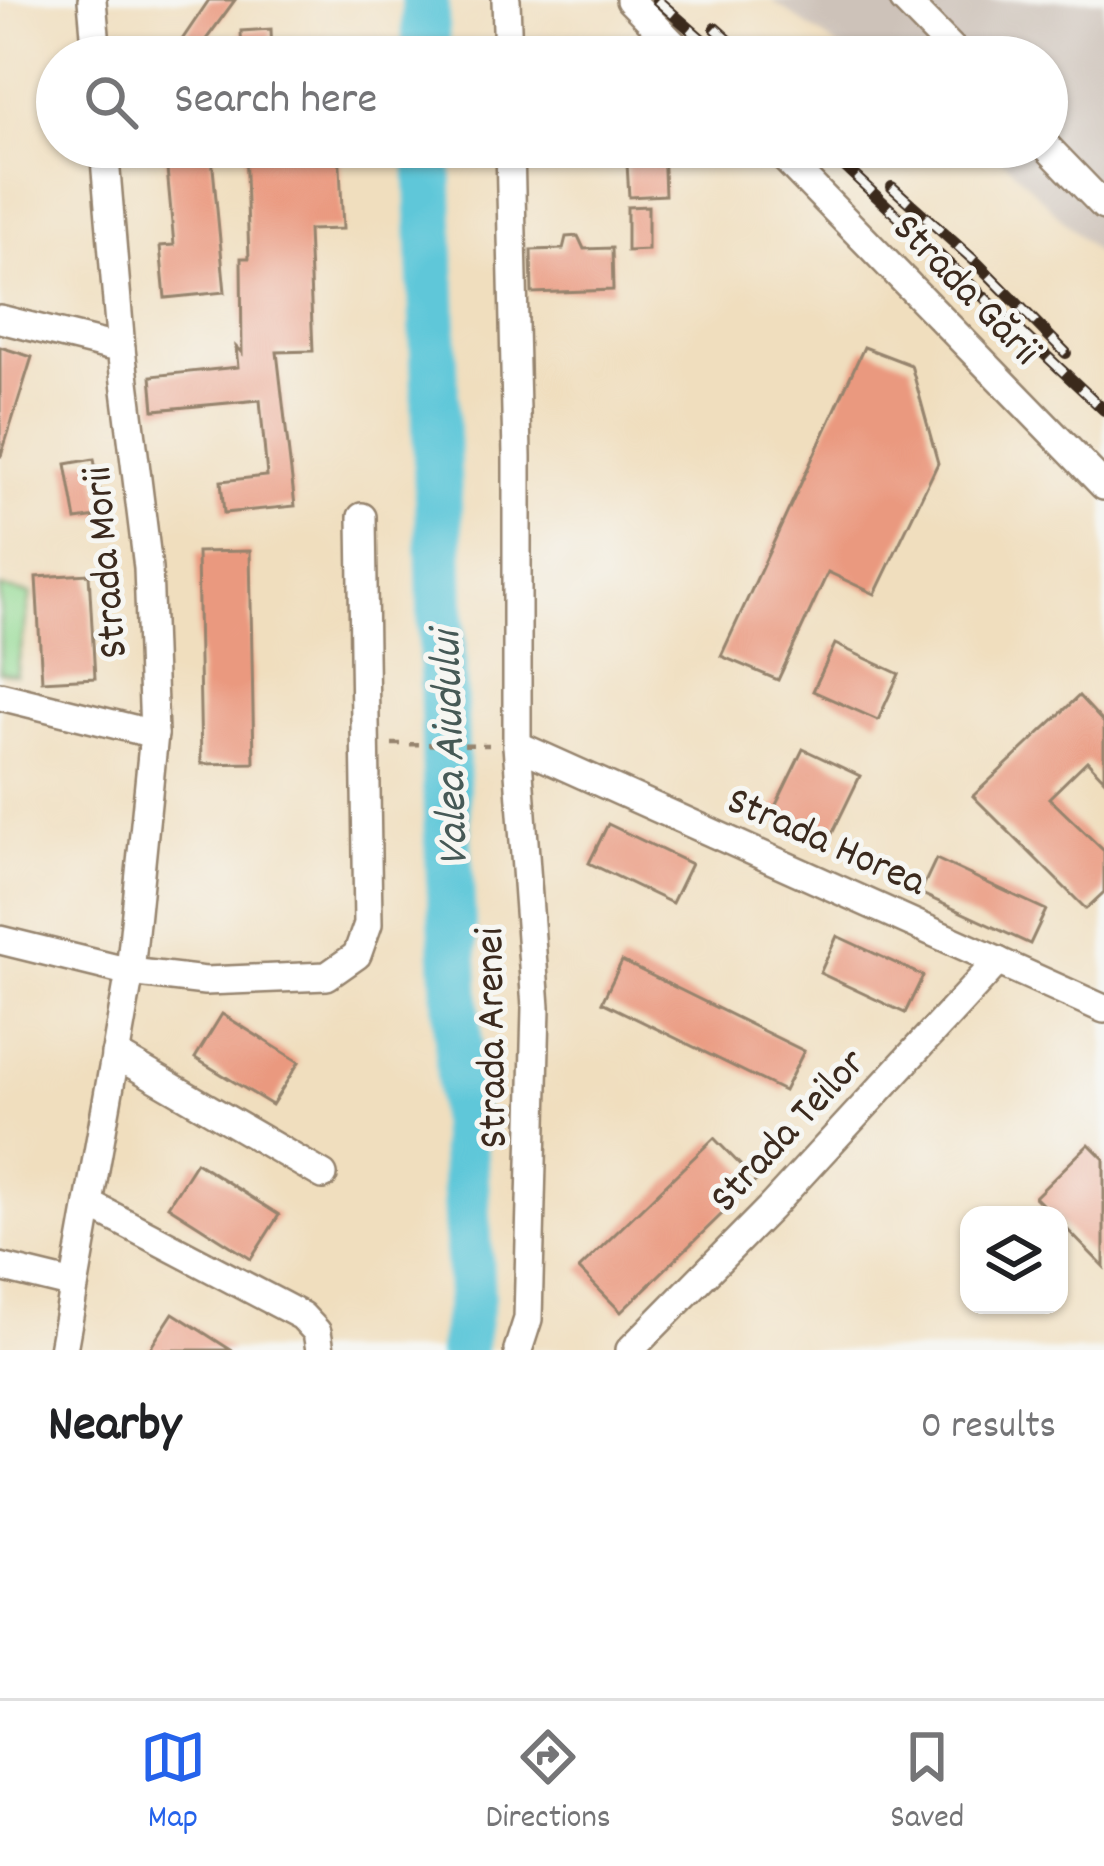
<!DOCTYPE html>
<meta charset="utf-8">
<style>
body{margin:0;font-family:Dekko,sans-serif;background:#f2f2f2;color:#202124}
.controls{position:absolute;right:36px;bottom:36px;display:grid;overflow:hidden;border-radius:24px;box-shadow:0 3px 9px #0004}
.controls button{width:108px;height:108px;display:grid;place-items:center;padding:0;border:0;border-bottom:3px solid #e0e0e0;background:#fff;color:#202124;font:60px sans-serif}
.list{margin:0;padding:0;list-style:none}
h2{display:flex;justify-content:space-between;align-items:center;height:156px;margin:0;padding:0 48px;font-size:51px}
h2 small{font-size:39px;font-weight:400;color:#757577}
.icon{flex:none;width:66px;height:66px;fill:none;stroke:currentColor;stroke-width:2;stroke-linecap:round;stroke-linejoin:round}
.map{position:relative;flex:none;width:1104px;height:1350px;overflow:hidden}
.search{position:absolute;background:#fff;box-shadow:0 3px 9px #0004;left:36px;right:36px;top:36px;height:132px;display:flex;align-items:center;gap:30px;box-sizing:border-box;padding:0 42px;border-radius:66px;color:#757577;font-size:45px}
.sheet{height:348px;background:#fff}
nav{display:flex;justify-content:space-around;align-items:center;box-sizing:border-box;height:168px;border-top:3px solid #e0e0e0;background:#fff;font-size:33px;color:#757577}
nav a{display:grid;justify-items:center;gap:6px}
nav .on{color:#2563eb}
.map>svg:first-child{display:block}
.industrial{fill:#cdc2b9}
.green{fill:#94da94;stroke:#688259;stroke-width:3}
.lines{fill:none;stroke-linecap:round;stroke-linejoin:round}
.river{stroke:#5ec7d9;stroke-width:48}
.building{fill:#ea997f}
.minor-casing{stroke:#96846e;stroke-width:32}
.path{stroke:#96846e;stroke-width:4.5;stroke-dasharray:9 9;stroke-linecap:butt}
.minor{stroke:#fff;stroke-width:27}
.rail-casing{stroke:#3b2a1e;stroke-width:12}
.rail{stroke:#f6f6f2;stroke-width:8;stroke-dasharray:22;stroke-linecap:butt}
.labels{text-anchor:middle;stroke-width:10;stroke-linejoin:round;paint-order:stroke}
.street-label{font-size:42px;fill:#3b2a1e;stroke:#f6f6f2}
.water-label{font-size:45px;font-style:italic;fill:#465956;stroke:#f6f6f2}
</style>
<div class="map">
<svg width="1104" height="1350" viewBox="0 0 1104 1350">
<rect width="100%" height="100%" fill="#f6f6f2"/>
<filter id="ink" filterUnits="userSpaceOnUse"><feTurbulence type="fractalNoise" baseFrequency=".00833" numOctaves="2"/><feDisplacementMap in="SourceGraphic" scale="24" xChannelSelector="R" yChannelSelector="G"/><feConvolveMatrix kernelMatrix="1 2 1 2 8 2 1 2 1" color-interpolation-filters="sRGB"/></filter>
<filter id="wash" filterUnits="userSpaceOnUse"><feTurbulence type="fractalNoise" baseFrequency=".004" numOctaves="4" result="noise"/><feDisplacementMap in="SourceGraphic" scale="48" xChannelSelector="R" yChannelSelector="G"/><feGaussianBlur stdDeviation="2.7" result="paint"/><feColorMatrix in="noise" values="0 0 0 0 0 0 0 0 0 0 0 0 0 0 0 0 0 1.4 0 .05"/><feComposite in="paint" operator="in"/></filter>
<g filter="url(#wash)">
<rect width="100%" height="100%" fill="#f0debe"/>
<path class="industrial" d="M 771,0 L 1104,0 L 1104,261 L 1006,163 L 984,147 L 1047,147 L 1047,57 L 853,57 Z"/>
<path class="green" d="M 0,588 L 31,594 L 16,675 L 0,672 Z"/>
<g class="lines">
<g class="river">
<path d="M 425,0 L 426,57"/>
<path d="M 428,147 L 447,821 L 471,1297 L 462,1350"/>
</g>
</g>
<g id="blocks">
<g class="building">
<path d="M 209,0 L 235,0 L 202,45 L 203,57 L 156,57 L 155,49 L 177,47 Z"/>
<path d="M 271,29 L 272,57 L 242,57 L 241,31 Z"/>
<path d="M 165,147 L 211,147 L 225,292 L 165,298 L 160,246 L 174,245 Z"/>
<path d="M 245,147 L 339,147 L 343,229 L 308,230 L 313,351 L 277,352 L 295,506 L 224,513 L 221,481 L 267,476 L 260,400 L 154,410 L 151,376 L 238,367 L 236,347 L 242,353 L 241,258 L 249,258 Z"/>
<path d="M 626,147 L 663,147 L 665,195 L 629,197 Z"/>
<path d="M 648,206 L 648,250 L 627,251 L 627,207 Z"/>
<path d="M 578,236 L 584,249 L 612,248 L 613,290 L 532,293 L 531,250 L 563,249 L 566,237 Z"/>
<path d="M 0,347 L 32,357 L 1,456 L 0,456 Z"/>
<path d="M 864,347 L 911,365 L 938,463 L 875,594 L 828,572 L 778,680 L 721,656 Z"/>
<path d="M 94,459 L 104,516 L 76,520 L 66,464 Z"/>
<path d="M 250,551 L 254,763 L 201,764 L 197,552 Z"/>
<path d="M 89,574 L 95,678 L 42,681 L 36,577 Z"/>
<path d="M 835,644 L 899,674 L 878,720 L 813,691 Z"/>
<path d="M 1079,696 L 1104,723 L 1104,779 L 1087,761 L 1049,798 L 1104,851 L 1104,892 L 1086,909 L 973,796 Z"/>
<path d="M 803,749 L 860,776 L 828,842 L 771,815 Z"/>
<path d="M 608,824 L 691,864 L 672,903 L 589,863 Z"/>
<path d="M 936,859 L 1046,910 L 1030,944 L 920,893 Z"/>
<path d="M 837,936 L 923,976 L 905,1013 L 820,973 Z"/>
<path d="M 622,961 L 804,1051 L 784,1091 L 602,1002 Z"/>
<path d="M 222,1014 L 299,1062 L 272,1105 L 195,1058 Z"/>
<path d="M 714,1138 L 756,1181 L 621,1312 L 579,1269 Z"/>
<path d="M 1089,1144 L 1104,1159 L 1104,1267 L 1059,1221 L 1059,1215 L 1053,1215 L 1035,1197 Z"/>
<path d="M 196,1162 L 279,1215 L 251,1259 L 168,1206 Z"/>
<path d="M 173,1313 L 231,1350 L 149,1350 Z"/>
</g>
</g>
</g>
<g filter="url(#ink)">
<use href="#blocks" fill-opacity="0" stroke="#96846e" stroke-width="3"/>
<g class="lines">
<g class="minor-casing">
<g id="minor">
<path d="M 92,0 L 97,57"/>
<path d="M 506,0 L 508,57"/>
<path d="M 630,0 L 686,57"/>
<path d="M 904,0 L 960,57"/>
<path d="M 510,147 L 517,456 L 517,745 L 536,1007 L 528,1319 L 518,1350"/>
<path d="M 774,147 L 1104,486"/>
<path d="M 1047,147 L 1104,206"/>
<path d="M 0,319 L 121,349"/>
<path d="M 0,696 L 154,734"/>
<path d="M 517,745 L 1104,1009"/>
<path d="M 0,940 L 130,972 L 205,981 L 327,976 L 357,955 L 368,924 L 362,517"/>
<path d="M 115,1054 L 323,1175"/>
<path d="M 89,1204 L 302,1316 L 317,1332 L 320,1350"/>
<path d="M 0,1267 L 74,1285"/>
<path d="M 63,1350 L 130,972 L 154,734 L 148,568 L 121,349 L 104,147"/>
<path d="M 630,1350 L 770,1208 L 998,961"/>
</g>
</g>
<path class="path" d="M 392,744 L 489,745"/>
<use href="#minor" class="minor"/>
<g class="rail-casing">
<g id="rail">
<path d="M 657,0 L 722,57"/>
<path d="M 715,28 L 747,57"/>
<path d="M 824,147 L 1104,410"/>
<path d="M 892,187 L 977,263 L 1066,353"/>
</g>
</g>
<use href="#rail" class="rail"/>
</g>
</g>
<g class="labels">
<g class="street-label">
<text transform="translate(969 287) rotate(46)" y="15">Strada Gării</text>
<text transform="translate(102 563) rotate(-95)" y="15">Strada Morii</text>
<text transform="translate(828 838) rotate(24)" y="15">Strada Horea</text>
<text transform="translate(488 1038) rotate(-91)" y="15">Strada Arenei</text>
<text transform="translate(785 1128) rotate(-47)" y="15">Strada Teilor</text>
</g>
<g class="water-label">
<text transform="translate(446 749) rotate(-92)" y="16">Valea Aiudului</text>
</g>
</g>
</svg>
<div class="controls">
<button><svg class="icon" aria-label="layers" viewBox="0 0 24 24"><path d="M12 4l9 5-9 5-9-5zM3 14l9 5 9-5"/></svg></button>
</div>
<div class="search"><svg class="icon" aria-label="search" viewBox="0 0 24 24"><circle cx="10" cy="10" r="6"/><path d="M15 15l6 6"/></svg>Search here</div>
</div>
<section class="sheet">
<h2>Nearby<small>0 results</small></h2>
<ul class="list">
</ul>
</section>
<nav>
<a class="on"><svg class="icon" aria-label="map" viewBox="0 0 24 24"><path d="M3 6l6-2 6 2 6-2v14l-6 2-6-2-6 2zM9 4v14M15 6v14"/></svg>Map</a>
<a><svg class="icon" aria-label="directions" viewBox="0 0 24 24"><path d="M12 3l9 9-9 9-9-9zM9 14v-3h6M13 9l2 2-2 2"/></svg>Directions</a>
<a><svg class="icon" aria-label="saved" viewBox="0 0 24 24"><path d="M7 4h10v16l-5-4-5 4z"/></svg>Saved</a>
</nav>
